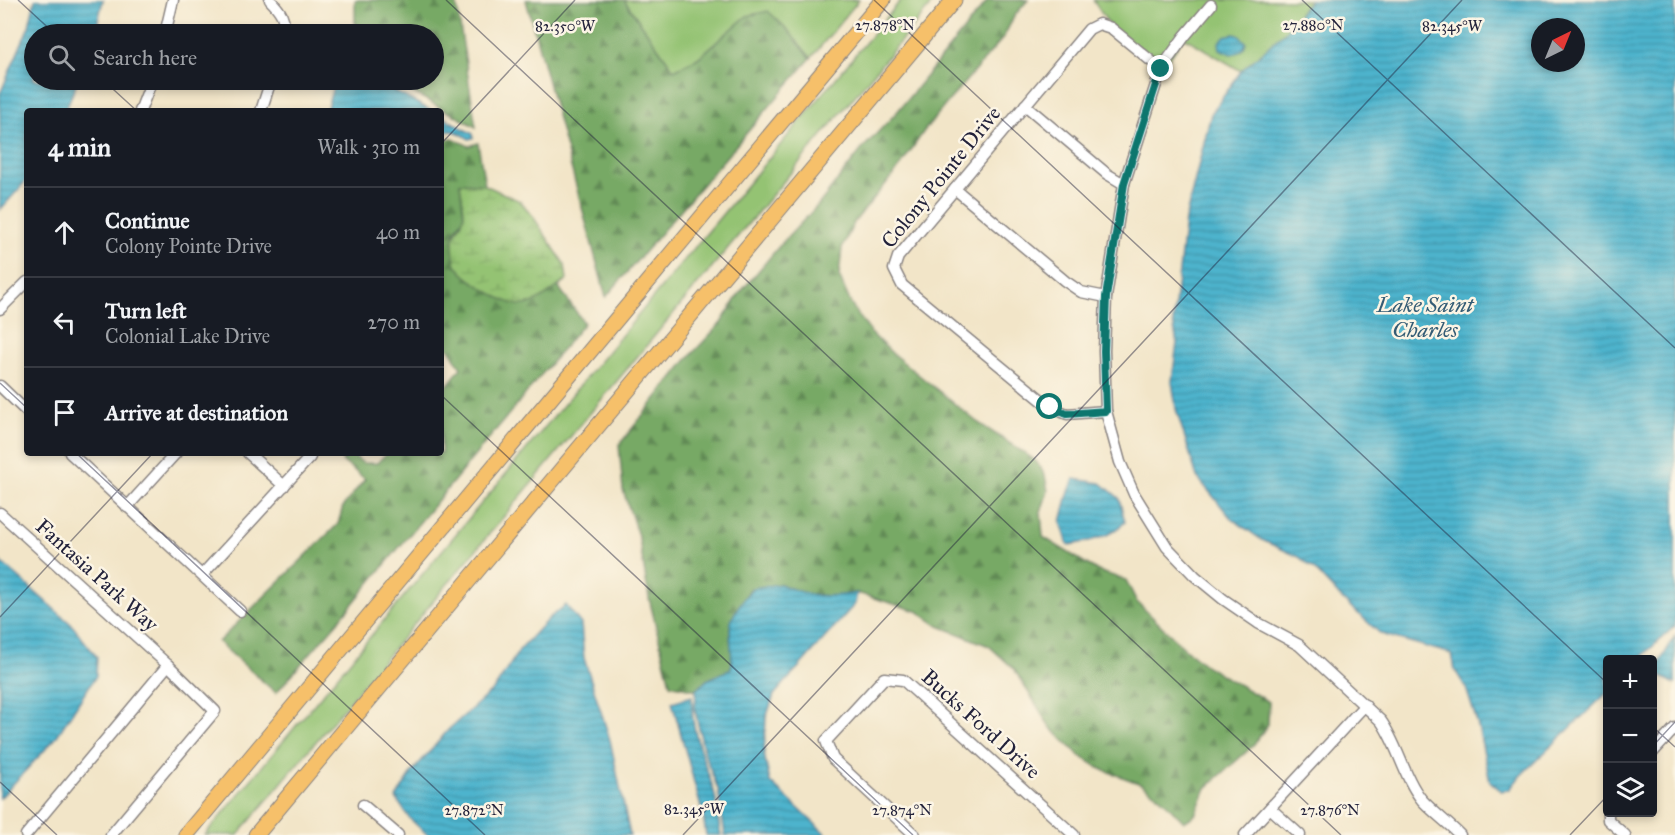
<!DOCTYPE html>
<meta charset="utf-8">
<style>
body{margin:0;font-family:"IM FELL Great Primer",serif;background:#20242c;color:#f1f3f6}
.controls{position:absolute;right:18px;bottom:18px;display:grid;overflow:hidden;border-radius:6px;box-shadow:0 3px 9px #0003}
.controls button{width:54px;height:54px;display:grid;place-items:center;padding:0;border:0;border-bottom:2px solid #363941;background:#171b24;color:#f1f3f6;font:30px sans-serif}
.compass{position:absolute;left:1531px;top:18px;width:54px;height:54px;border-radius:50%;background:#171b24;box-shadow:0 3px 9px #0003;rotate:43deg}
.stop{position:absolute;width:18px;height:18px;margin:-14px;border:4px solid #0f766e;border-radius:50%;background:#fff}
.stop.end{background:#0f766e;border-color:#fff;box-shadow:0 2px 6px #0008}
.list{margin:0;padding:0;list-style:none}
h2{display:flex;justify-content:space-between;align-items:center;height:78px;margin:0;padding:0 24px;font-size:26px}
h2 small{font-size:20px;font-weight:400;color:#9ea1a6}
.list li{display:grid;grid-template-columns:39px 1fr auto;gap:18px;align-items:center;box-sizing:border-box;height:90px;padding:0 24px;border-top:2px solid #363941}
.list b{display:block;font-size:22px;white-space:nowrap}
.list p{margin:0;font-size:20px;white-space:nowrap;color:#9ea1a6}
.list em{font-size:20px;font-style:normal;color:#9ea1a6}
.icon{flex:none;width:33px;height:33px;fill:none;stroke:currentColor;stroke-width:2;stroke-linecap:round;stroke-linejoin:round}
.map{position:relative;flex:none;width:1675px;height:835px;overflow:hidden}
.search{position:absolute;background:#171b24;box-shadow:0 3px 9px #0003;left:24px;top:24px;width:420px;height:66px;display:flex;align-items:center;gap:15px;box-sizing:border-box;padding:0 21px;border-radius:33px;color:#9ea1a6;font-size:22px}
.panel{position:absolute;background:#171b24;box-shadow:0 3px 9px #0003;left:24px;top:108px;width:420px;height:348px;border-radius:6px}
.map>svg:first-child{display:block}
.green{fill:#94c373;stroke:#5b7257;stroke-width:1.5}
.forest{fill:url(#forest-firs);stroke:#4c6650;stroke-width:1.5}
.wetland{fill:url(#wetland-marsh);stroke:#5b7257;stroke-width:1.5}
.water{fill:url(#water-rules);stroke:#386b84;stroke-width:1.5;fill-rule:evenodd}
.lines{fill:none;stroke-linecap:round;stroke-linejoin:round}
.minor-casing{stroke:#8a8482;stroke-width:13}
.highway-casing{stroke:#8a8482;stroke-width:17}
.minor{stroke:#fff;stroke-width:10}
.highway{stroke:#f6c06b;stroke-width:15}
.route{stroke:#0f766e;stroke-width:8}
.ticks{fill:none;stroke:#22223b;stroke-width:1.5;stroke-opacity:0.45}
.labels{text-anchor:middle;stroke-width:5;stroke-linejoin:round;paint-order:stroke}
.street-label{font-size:21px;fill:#22223b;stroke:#fcf5e5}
.water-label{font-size:22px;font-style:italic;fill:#345c75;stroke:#fcf5e5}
.ticks-label{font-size:15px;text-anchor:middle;fill:#22223b;stroke:#fcf5e5;stroke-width:5;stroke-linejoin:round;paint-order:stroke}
</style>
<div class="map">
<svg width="1675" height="835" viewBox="0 0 1675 835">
<defs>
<pattern id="forest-firs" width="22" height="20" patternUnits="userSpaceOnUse" patternTransform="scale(1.5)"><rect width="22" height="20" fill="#77a965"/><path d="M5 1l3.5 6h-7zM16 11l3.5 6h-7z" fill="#618954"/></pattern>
<pattern id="wetland-marsh" width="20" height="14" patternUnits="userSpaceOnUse" patternTransform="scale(1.5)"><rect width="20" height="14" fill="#94c373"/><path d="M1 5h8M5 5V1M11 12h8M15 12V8" fill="none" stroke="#7fa764"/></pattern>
<pattern id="water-rules" width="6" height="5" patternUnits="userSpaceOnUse" patternTransform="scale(1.5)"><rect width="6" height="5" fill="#4eb4cd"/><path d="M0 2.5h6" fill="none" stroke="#4092a8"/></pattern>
</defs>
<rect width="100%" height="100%" fill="#fcf5e5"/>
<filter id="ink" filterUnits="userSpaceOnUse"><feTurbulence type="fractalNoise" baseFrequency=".0167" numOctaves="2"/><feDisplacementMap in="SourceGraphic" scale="12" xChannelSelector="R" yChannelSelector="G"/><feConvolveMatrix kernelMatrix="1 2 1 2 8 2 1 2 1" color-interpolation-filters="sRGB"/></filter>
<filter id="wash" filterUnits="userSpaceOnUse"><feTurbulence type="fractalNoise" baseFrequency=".008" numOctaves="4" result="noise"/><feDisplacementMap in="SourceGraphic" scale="24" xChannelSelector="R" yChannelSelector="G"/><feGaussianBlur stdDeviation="1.35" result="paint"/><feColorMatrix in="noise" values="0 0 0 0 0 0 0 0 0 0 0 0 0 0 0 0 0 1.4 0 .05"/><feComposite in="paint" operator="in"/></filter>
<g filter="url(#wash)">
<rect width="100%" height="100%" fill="#f2e5c8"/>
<g class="green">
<path d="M 624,0 L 859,0 L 811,58 L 786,28 L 747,16 L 698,58 L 674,70 Z"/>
<path d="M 901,0 L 935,0 L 238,835 L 205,835 Z"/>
<path d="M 1093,0 L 1309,0 L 1286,31 L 1241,71 L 1184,37 L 1161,69 L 1111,28 Z"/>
</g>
<g class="forest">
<path d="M 355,0 L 456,0 L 476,127 L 390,80 L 434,80 L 434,34 L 355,34 Z"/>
<path d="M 526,0 L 624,0 L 674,70 L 698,58 L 747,16 L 768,11 L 786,28 L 811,58 L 606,297 Z"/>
<path d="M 988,0 L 1028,0 L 1015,15 L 1003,38 L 947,103 L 924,131 L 899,168 L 855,221 L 842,248 L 839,276 L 852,306 L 871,333 L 893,354 L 977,422 L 1035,460 L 1045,475 L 1048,491 L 1041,512 L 1043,537 L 1098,571 L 1126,580 L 1137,602 L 1184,648 L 1206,666 L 1269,702 L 1268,724 L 1254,745 L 1206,788 L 1195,815 L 1184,822 L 1160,797 L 1141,784 L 1101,769 L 1080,756 L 1050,727 L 1014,669 L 989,646 L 939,626 L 917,611 L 857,593 L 835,597 L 803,594 L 780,584 L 730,628 L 733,653 L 731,669 L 707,680 L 696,690 L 670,684 L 649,598 L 639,539 L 623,490 L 619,445 L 689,357 L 721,323 L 739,294 L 781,244 L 819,204 L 863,148 L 897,112 Z"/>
<path d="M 452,138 L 469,146 L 478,143 L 485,185 L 460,183 L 464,217 L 455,231 L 456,266 L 470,279 L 502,299 L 546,293 L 558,286 L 584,323 L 341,618 L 276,693 L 218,642 L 338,524 L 343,506 L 365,479 L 342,461 L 350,453 L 363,463 L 377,463 L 387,453 L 441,453 L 441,393 L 461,368 L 449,349 L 441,341 L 441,144 L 444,140 Z"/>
</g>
<path class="wetland" d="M 460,183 L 485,185 L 520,201 L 532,215 L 565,265 L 567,280 C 553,289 537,306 519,305 C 504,303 465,279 457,266 C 454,262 454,254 453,249 C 451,232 463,226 464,215 C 464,205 461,193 460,183 Z"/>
<g class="water">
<path d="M 35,0 L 103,0 L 95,34 L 34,34 L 34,80 L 78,80 L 65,111 L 27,111 L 27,180 L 0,210 L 0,94 L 29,26 Z"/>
<path d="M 1310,0 L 1675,0 L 1675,626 L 1639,659 L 1608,660 L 1607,693 L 1521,775 L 1510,789 L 1501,791 L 1490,781 L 1477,722 L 1466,688 L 1455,670 L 1452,654 L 1381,634 L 1342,599 L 1314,569 L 1299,557 L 1262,540 L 1231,518 L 1197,477 L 1176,409 L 1172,381 L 1177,343 L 1173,322 L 1185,220 L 1211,114 L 1241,71 L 1286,31 ZM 1540,27 L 1576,27 L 1576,63 L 1540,63 Z"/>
<path d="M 1233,34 L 1238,35 L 1246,42 C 1244,51 1239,53 1231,54 L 1220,49 L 1219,42 L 1225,36 Z"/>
<path d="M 335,80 L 376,80 L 392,90 L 432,111 L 326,111 Z"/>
<path d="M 441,116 L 473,134 L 473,138 L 469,139 C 459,132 453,129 441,132 Z"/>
<path d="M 1074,479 L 1101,483 L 1119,498 L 1125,522 C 1110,538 1088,542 1068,545 L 1061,522 L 1068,494 Z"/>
<path d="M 0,561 L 71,624 L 97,657 L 96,676 L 55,739 L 0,798 Z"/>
<path d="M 780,584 C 810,597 825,598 857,593 L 855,604 L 774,695 L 766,718 L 764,754 L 770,782 L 827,835 L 725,835 L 718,789 L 704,753 L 695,710 L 696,690 L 707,680 L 731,669 C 733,655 730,643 730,630 C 730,615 743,600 752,588 Z"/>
<path d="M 566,605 L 581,624 L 584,658 L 610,740 L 630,835 L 428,835 L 409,818 L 396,798 L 412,772 L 449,729 L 495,688 L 520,649 L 549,618 Z"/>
<path d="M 1675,636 L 1675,684 L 1660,676 L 1657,667 Z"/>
<path d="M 692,696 C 690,729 703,757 713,788 C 718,803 717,820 721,835 L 706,835 L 703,815 L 672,702 Z"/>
</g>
</g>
<g filter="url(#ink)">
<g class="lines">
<g class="minor-casing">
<g id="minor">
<path d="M 270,0 C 280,10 287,19 283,34"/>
<path d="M 1211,5 L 1184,37 L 1161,69 L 1124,184 L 1106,297 L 1104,351 L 1106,411 L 1120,462 L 1134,494 L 1167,547 L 1195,576 L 1223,599 L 1258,623 L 1299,645 L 1381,721 C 1398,745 1404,778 1422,800 C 1433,812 1448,823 1460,835"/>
<path d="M 165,34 L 173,0"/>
<path d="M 1025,105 L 1107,174 L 1124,184"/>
<path d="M 140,111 L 152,80"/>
<path d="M 261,111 L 271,80"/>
<path d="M 955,189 L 1065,281 L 1081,292 L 1106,297"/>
<path d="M 0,309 L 27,282"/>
<path d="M 0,386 L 27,412"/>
<path d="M 1106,411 L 1067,414 L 1050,407 L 902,285 L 894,269 L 898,257 L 1089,29 L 1099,24 L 1111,28 L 1161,69"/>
<path d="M 70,453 L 240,611"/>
<path d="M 248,453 L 284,486"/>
<path d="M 127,507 L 176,453"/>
<path d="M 0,513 L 168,665 L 215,711 L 111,835"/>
<path d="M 202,575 L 310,457"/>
<path d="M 1652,753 L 1675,728"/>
<path d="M 363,805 L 398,835"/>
<path d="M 1608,807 L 1608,820 L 1625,835"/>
<path d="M 1270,808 L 1300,835"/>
<path d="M 26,835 L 168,665"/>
<path d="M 915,835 L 833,759 L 826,741 L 884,678 L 903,680 L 1074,835"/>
<path d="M 1245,835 L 1365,705"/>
</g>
</g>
<g class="highway-casing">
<g id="highway">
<path d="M 186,835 L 883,0"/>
<path d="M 256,835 L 954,0"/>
</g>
</g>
<use href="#minor" class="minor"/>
<use href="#highway" class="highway"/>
</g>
</g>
<g class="lines" filter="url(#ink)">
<path class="route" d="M 1050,407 L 1067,414 L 1106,411 L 1104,351 L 1106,297 L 1124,184 L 1161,69"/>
</g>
<path class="ticks" d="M 18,0 L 55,34M 446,0 L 1341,835M 874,0 L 1608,684M 1302,0 L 1675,348M 103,80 L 137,111M 441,144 L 575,0M 0,383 L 27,408M 441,395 L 913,835M 76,453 L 485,835M 0,617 L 153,453M 1652,726 L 1675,747M 1652,747 L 1675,722M 0,782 L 57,835M 683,835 L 1462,0M 1570,835 L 1608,795"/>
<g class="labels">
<g class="street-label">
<text transform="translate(941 177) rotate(-51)" y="7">Colony Pointe Drive</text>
<text transform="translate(97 575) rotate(42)" y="7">Fantasia Park Way</text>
<text transform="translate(981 724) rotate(42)" y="7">Bucks Ford Drive</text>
</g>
<g class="water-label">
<text x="1425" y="312">Lake Saint<tspan x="1425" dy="25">Charles</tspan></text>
</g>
</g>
<g class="ticks-label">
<text x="885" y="30">27.878°N</text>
<text x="1313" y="30">27.880°N</text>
<text x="565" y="31">82.350°W</text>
<text x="1452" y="31">82.345°W</text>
<text x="694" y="814">82.345°W</text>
<text x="474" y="815">27.872°N</text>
<text x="902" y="815">27.874°N</text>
<text x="1330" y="815">27.876°N</text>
</g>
</svg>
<div class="controls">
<button>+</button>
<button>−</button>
<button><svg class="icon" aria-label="layers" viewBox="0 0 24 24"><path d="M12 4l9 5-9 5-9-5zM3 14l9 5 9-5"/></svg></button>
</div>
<svg class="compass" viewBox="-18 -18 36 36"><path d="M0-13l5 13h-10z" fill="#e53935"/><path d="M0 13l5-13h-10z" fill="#9ea1a6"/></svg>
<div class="stop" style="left:1050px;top:407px"></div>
<div class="stop end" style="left:1161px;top:69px"></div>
<div class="search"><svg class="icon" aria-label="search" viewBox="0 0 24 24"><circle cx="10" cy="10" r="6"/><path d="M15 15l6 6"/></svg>Search here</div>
<section class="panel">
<h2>4 min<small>Walk · 310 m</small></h2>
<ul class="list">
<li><svg class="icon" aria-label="ahead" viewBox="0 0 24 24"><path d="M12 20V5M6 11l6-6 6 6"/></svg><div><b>Continue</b><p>Colony Pointe Drive</p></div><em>40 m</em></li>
<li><svg class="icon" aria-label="left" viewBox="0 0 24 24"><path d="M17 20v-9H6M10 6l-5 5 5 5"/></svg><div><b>Turn left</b><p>Colonial Lake Drive</p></div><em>270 m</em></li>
<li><svg class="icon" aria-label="arrive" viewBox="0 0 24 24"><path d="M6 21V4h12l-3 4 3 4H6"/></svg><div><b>Arrive at destination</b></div></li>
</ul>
</section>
</div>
